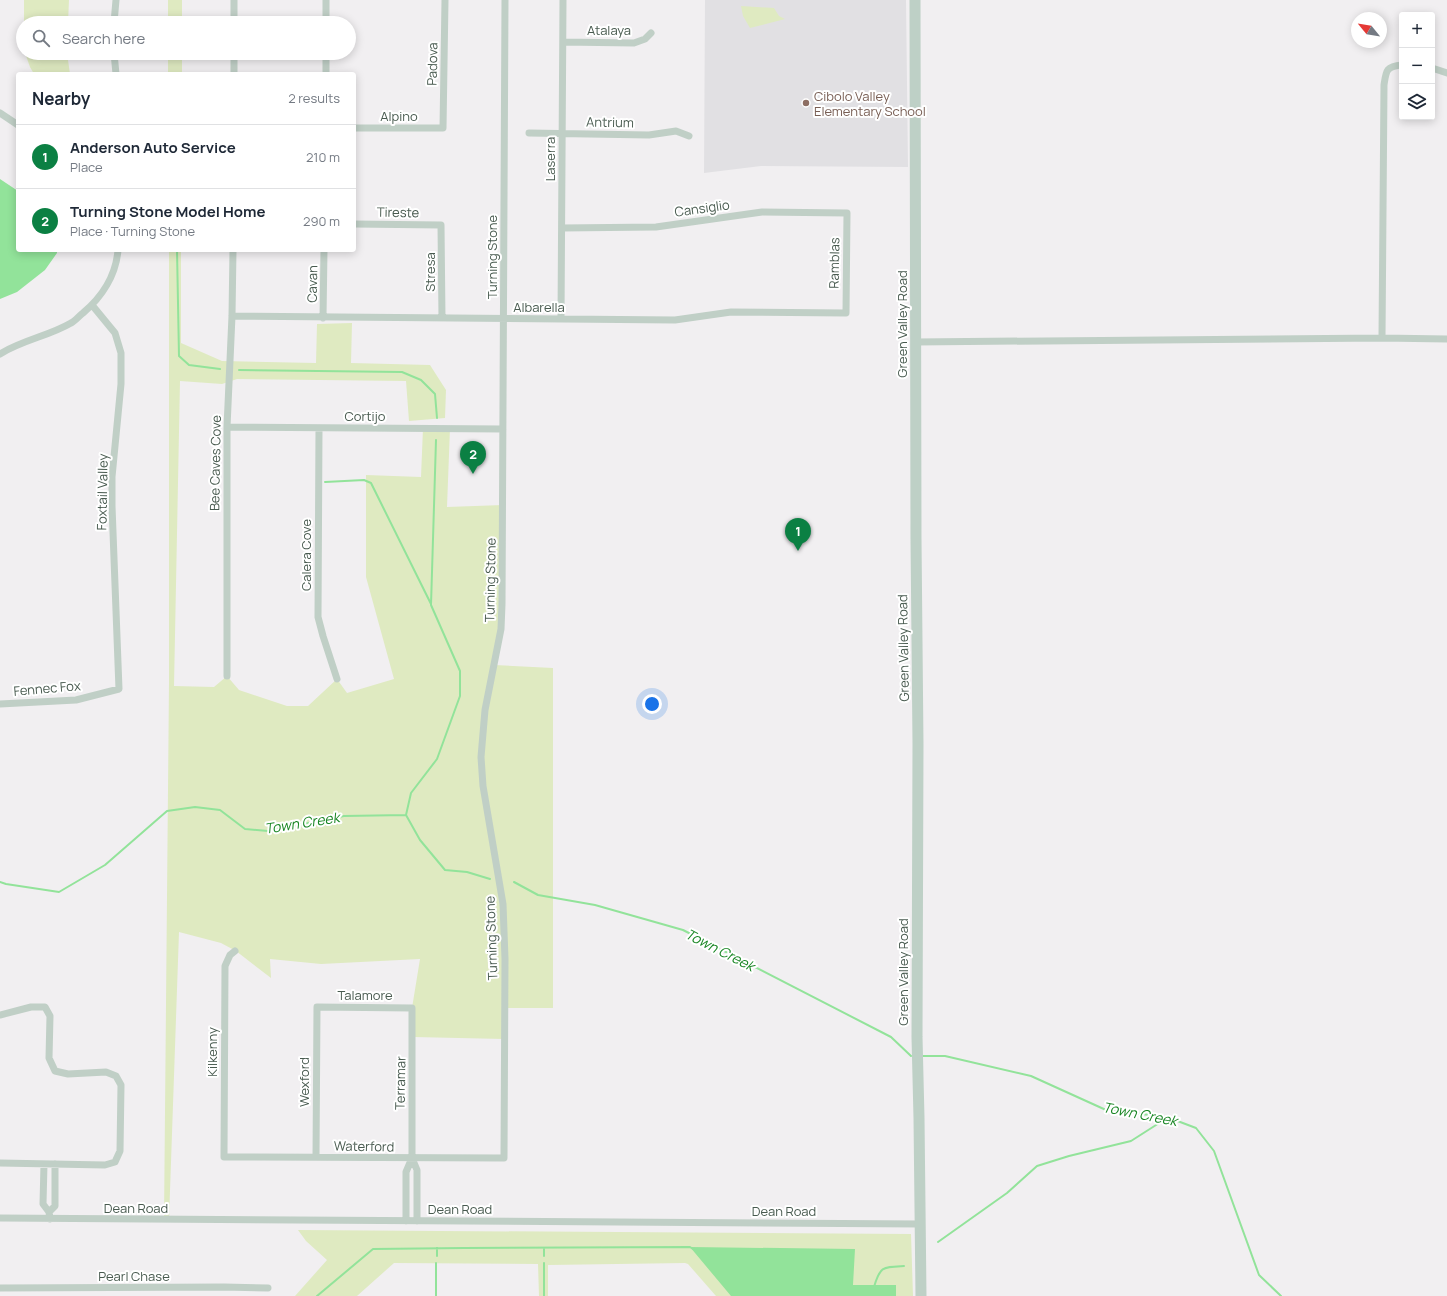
<!DOCTYPE html>
<html lang="en">
<head>
<meta charset="utf-8">
<style>
	:root { --surface:#fff; --page:#f6f6f7; --text:#1f2937; --muted:#747a83; --line:#e0e1e3; --accent:#0b8043 }
	body { margin:0; font-family:Manrope,sans-serif; background:var(--page); color:var(--text) }
	.controls { position:absolute; right:12px; top:12px; display:grid; overflow:hidden; border-radius:4px; box-shadow:0 2px 10px #0003 }
	.controls button { width:36px; height:36px; display:grid; place-items:center; padding:0; border:0; border-bottom:1px solid var(--line); background:var(--surface); color:var(--text); font:20px sans-serif }
	.compass { position:absolute; left:1351px; top:12px; width:36px; height:36px; border-radius:50%; background:var(--surface); box-shadow:0 2px 10px #0003; rotate:300deg }
	.you { position:absolute; left:652px; top:704px; width:14px; height:14px; margin:-10px; border:3px solid #fff; border-radius:50%; background:#1a73e8; box-shadow:0 0 0 6px #1a73e833 }
	.badge { display:grid; place-items:center; width:26px; height:26px; border-radius:50%; background:var(--accent); color:#fff; font-size:13px; font-weight:700 }
	.pin { position:absolute; translate:-50% -33px; filter:drop-shadow(0 1px 2px #0008) }
	.pin::after { content:''; position:absolute; top:21px; width:14px; height:12px; background:inherit; clip-path:polygon(0 0,100% 0,50% 100%) }
	.list { margin:0; padding:0; list-style:none }
	h2 { display:flex; justify-content:space-between; align-items:center; height:52px; margin:0; padding:0 16px; font-size:17px }
	h2 small { font-size:13px; font-weight:400; color:var(--muted) }
	.list li { display:grid; grid-template-columns:26px 1fr auto; gap:12px; align-items:center; box-sizing:border-box; height:64px; padding:0 16px; border-top:1px solid var(--line) }
	.list b { display:block; font-size:15px; white-space:nowrap }
	.list p { margin:0; font-size:13px; white-space:nowrap; color:var(--muted) }
	.list em { font-size:13px; font-style:normal; color:var(--muted) }
	.icon { flex:none; width:22px; height:22px; fill:none; stroke:currentColor; stroke-width:2; stroke-linecap:round; stroke-linejoin:round }
	.map { position:relative; flex:none; width:1447px; height:1296px; overflow:hidden }
	.search { position:absolute; background:var(--surface); box-shadow:0 2px 10px #0003; left:16px; top:16px; width:340px; height:44px; display:flex; align-items:center; gap:10px; box-sizing:border-box; padding:0 14px; border-radius:22px; color:var(--muted); font-size:15px }
	.panel { position:absolute; background:var(--surface); box-shadow:0 2px 10px #0003; left:16px; top:72px; width:340px; height:180px; border-radius:4px }
	.map>svg:first-child { display:block }
</style>
</head>
<body>
<div class="map">
<svg width="1447" height="1296" viewBox="0 0 1447 1296">
	<rect width="100%" height="100%" fill="#f1eff1"/>
	<!-- education -->
	<path fill="#e1e0e3" d="M705,0H906L908,167L761,166L704,173Z"/>
	<!-- green -->
	<path fill="#dfeac1" d="M24,0H69L68,23H24Z
		M168,0H182V23H168Z
		M741,6L774,8L779,16L785,19L750,28L743,16Z
		M25,53H67L70,74H34L30,67Z
		M168,53H182V74H168Z
		M169,250H181V343L222,361L316,363L317,324L352,323L351,363L430,365L446,390L445,418L409,421L406,381L237,379L222,384L180,381L174,686L214,687L227,676L239,690L287,706H308L337,679L347,693L394,679L366,577V475L421,477L423,428H450L447,507L503,505L502,604L494,665L553,668V1008H504V1039L413,1037L412,1008L420,959L321,964L270,959L271,978L236,951L221,943L179,932L169,1220H164L169,682Z
		M298,1230L911,1234L913,1296H716L688,1264L685,1263L548,1265V1296H539L538,1264L394,1263L357,1296H295L327,1260L306,1241Z"/>
	<!-- water -->
	<path fill="#92e39a" d="M0,179L18,191V250H57V253L45,270L17,292L0,299Z
		M690,1247L855,1249L853,1285H896V1296H731Z"/>
	<g fill="none" stroke-linecap="round" stroke-linejoin="round">
		<!-- stream -->
		<path stroke="#92e39a" stroke-width="2" d="M177,250L179,356L189,365L220,369
			M239,370L402,372L421,380L435,394L437,418
			M325,482L364,480L371,483L431,604
			M406,815L411,793L437,759L460,696V671L431,605L436,440
			M0,882L6,884L59,892L105,865L167,811L195,807L220,810L245,829L268,831L344,816L406,815L420,840L445,870L467,872L490,879
			M514,882L538,895L595,905L683,930L891,1037L911,1056
			M923,1056H945L1031,1076L1106,1110L1167,1117L1196,1128L1214,1151L1259,1275L1281,1296
			M938,1242L1007,1193L1037,1166L1069,1156L1131,1141L1167,1118
			M437,1256V1248
			M544,1256V1248
			M874,1287C880,1266 883,1267 904,1266
			M317,1296L373,1249L464,1248L690,1247L693,1249
			M436,1296V1263
			M544,1296V1263"/>
		<!-- street -->
		<path stroke="#c0cfc6" stroke-width="7" d="M114,23L116,0
			M234,23V0
			M326,23V0
			M563,42L634,43L645,39L651,33
			M114,53L116,74
			M1432,68L1447,73
			M234,74V53
			M326,74V53
			M0,113L18,125
			M354,128H443L445,0
			M529,133L649,135L676,131L689,136
			M354,224L441,225L442,318
			M232,316L675,320L731,312L846,313L847,213L762,212L656,227L562,228
			M323,318L324,250
			M561,319L563,0
			M1382,338L1384,85C1386,71 1386,66 1402,65
			M916,342L1382,338L1447,339
			M0,354C22,340 49,336 71,323C75,321 79,316 83,313C102,297 116,275 118,250
			M227,427L503,429
			M319,428L318,617L323,636L337,679
			M227,676V427L232,316L233,250
			M0,704L76,700L119,689L112,506V477L121,384V353L115,333L92,305
			M235,951L230,955L225,966L224,1157L504,1158L505,959L503,904L483,786L481,757L485,710L501,629L502,604L505,0
			M0,1015L31,1007H45L50,1016L49,1058L55,1071L68,1074L106,1072L116,1076L121,1085L120,1151L115,1162L105,1165L0,1163
			M316,1157L317,1007L412,1008V1158L406,1172V1221
			M412,1158L417,1170V1221
			M44,1164L43,1204L49,1212L50,1219
			M49,1212L55,1206V1164
			M0,1218L921,1224
			M0,1288L224,1287L268,1288"/>
		<!-- secondary -->
		<path stroke="#bed0c6" stroke-width="11" d="M915,0L916,539L918,744L917,1037L919,1118L921,1296"/>
	</g>
	<!-- markers -->
	<circle fill="#8d6e63" stroke="#fff" stroke-width="1.5" cx="806" cy="103" r="4"/>
	<g text-anchor="middle" stroke-width="4" stroke-linejoin="round" paint-order="stroke">
		<!-- street labels -->
		<g font-size="13" fill="#485a4f" stroke="#fff">
			<text x="609" y="35">Atalaya</text>
			<text transform="translate(432 64) rotate(-89)" y="5">Padova</text>
			<text x="399" y="121">Alpino</text>
			<text transform="translate(610 122) rotate(1)" y="5">Antrium</text>
			<text transform="translate(550 159) rotate(-90)" y="5">Laserra</text>
			<text transform="translate(702 208) rotate(-8)" y="5">Cansiglio</text>
			<text transform="translate(398 212) rotate(1)" y="5">Tireste</text>
			<text transform="translate(492 257) rotate(-90)" y="5">Turning Stone</text>
			<text transform="translate(834 263) rotate(-89)" y="5">Ramblas</text>
			<text transform="translate(430 272) rotate(-90)" y="5">Stresa</text>
			<text transform="translate(312 284) rotate(-89)" y="5">Cavan</text>
			<text x="539" y="312">Albarella</text>
			<text transform="translate(902 324) rotate(-90)" y="5">Green Valley Road</text>
			<text x="365" y="421">Cortijo</text>
			<text transform="translate(215 463) rotate(-89)" y="5">Bee Caves Cove</text>
			<text transform="translate(102 492) rotate(-89)" y="5">Foxtail Valley</text>
			<text transform="translate(306 555) rotate(-90)" y="5">Calera Cove</text>
			<text transform="translate(490 580) rotate(-89)" y="5">Turning Stone</text>
			<text transform="translate(903 648) rotate(-91)" y="5">Green Valley Road</text>
			<text transform="translate(47 688) rotate(-5)" y="5">Fennec Fox</text>
			<text transform="translate(491 938) rotate(-92)" y="5">Turning Stone</text>
			<text transform="translate(903 972) rotate(-90)" y="5">Green Valley Road</text>
			<text x="365" y="1000">Talamore</text>
			<text transform="translate(212 1052) rotate(-90)" y="5">Kilkenny</text>
			<text transform="translate(304 1082) rotate(-90)" y="5">Wexford</text>
			<text transform="translate(400 1083) rotate(-89)" y="5">Terramar</text>
			<text transform="translate(364 1146) rotate(1)" y="5">Waterford</text>
			<text x="136" y="1213">Dean Road</text>
			<text x="460" y="1214">Dean Road</text>
			<text x="784" y="1216">Dean Road</text>
			<text x="134" y="1281">Pearl Chase</text>
		</g>
		<!-- education labels -->
		<g font-size="13" fill="#785e54" stroke="#fff" text-anchor="start">
			<text x="814" y="101">Cibolo Valley<tspan x="814" dy="15">Elementary School</tspan></text>
		</g>
		<!-- water labels -->
		<g font-size="14" font-style="italic" fill="#198624" stroke="#fff">
			<text transform="translate(302 823) rotate(-9)" y="5">Town Creek</text>
			<text transform="translate(720 950) rotate(27)" y="5">Town Creek</text>
			<text transform="translate(1140 1114) rotate(11)" y="5">Town Creek</text>
		</g>
	</g>
</svg>
<div class="controls">
<button>+</button>
<button>−</button>
<button><svg class="icon" aria-label="layers" viewBox="0 0 24 24"><path d="M12 4l9 5-9 5-9-5zM3 14l9 5 9-5"/></svg></button>
</div>
<svg class="compass" viewBox="-18 -18 36 36"><path d="M0-13l5 13h-10z" fill="#e53935"/><path d="M0 13l5-13h-10z" fill="#747a83"/></svg>
<div class="you"></div>
<div class="pin badge" style="left:798px;top:551px">1</div>
<div class="pin badge" style="left:473px;top:474px">2</div>
<div class="search"><svg class="icon" aria-label="search" viewBox="0 0 24 24"><circle cx="10" cy="10" r="6"/><path d="M15 15l6 6"/></svg>Search here</div>
<section class="panel">
<h2>Nearby<small>2 results</small></h2>
<ul class="list">
<li><span class="badge">1</span><div><b>Anderson Auto Service</b><p>Place</p></div><em>210 m</em></li>
<li><span class="badge">2</span><div><b>Turning Stone Model Home</b><p>Place · Turning Stone</p></div><em>290 m</em></li>
</ul>
</section>
</div>
</body>
</html>
